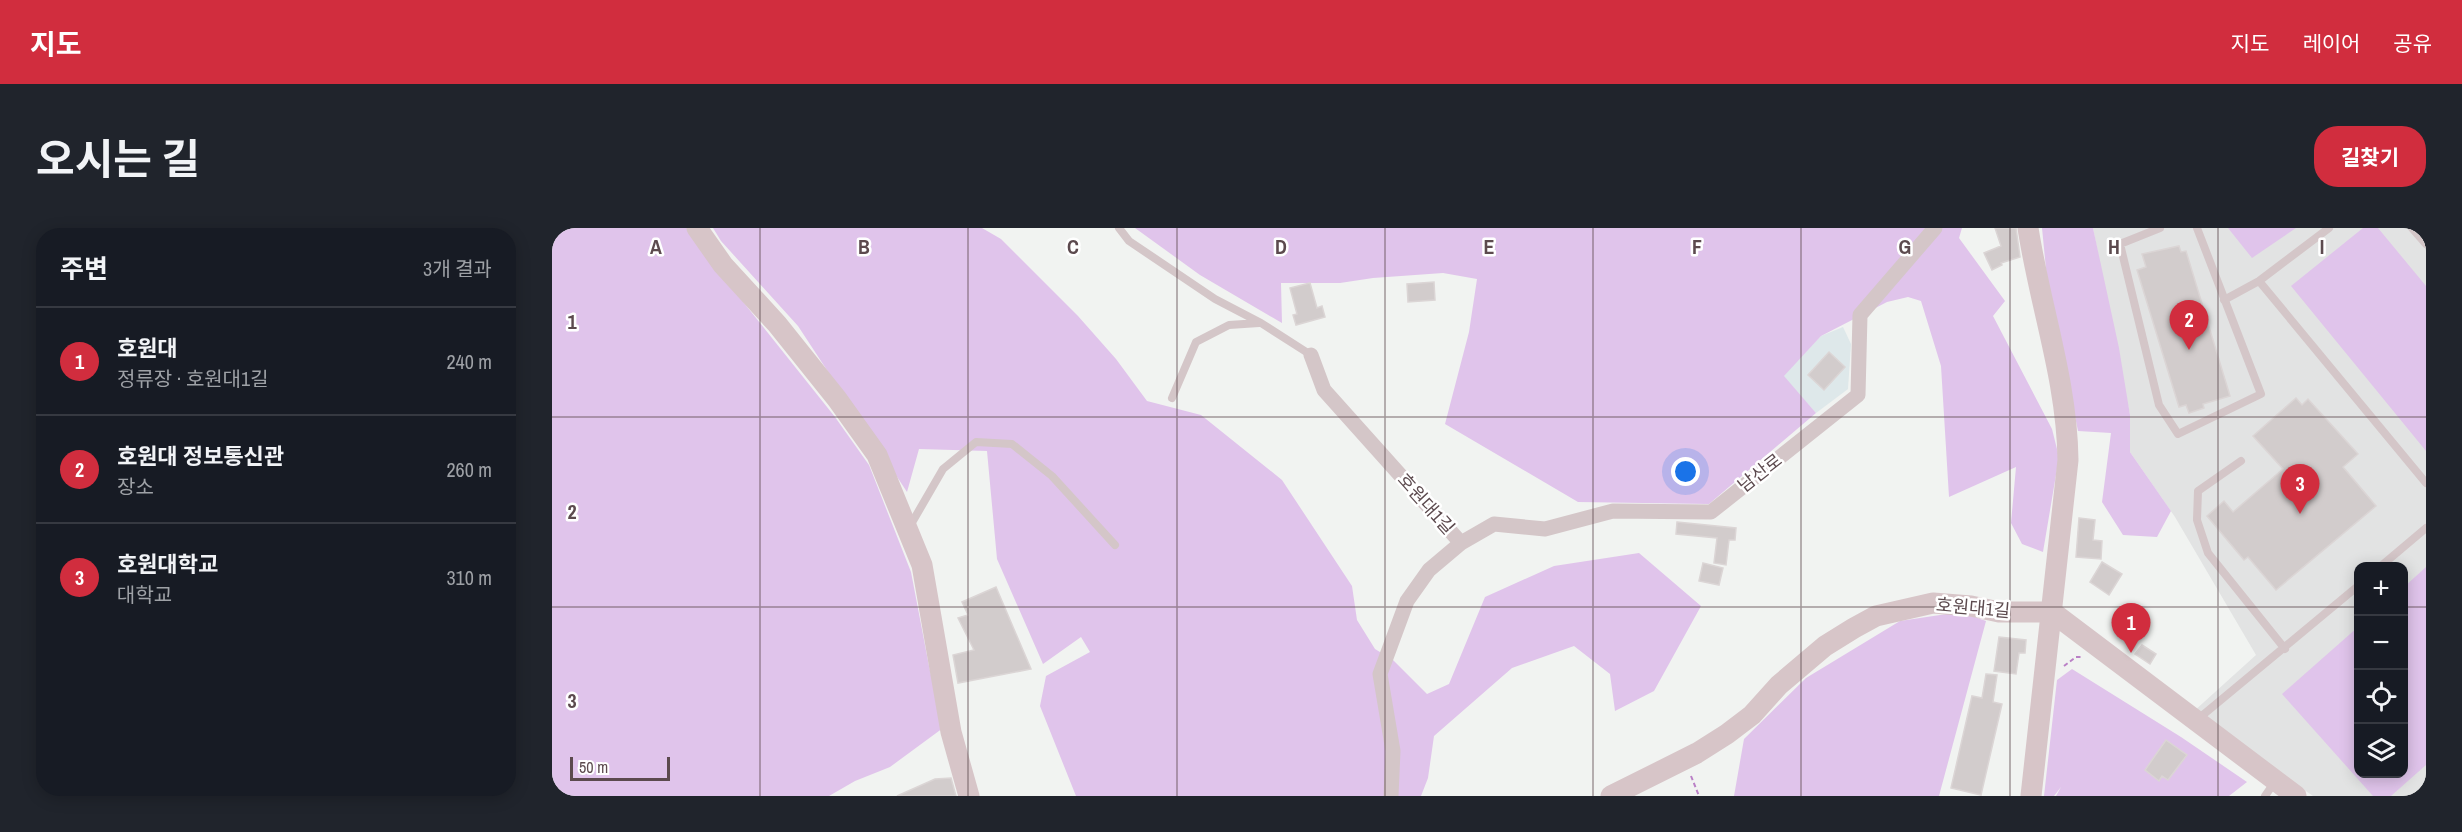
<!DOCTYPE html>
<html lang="ko">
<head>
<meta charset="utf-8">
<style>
	:root { --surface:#171b24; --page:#20242c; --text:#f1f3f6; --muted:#9ea1a6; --line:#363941; --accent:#d12d3e }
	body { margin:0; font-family:"Archivo Narrow","Noto Sans KR",sans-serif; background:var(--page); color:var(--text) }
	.controls { position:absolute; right:18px; bottom:18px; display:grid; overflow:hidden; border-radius:12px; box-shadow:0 3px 15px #0003 }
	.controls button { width:54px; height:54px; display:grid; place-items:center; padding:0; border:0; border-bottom:2px solid var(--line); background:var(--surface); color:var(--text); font:30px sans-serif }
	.scale { position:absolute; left:18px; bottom:15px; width:100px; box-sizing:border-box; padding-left:6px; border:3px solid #5c4a4e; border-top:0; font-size:16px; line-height:21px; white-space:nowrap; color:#5c4a4e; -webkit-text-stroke:4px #fff; paint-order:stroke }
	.you { position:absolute; left:1134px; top:244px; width:21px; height:21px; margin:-15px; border:4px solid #fff; border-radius:50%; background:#1a73e8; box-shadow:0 0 0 9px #1a73e833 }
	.badge { display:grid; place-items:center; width:39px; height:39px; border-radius:50%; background:var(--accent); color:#fff; font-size:20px; font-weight:700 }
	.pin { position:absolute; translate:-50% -50px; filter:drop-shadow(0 2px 3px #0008) }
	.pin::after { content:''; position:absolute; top:32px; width:21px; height:18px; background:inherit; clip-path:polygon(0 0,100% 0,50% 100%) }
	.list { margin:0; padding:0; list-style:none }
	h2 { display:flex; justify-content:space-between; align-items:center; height:78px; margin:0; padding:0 24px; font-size:26px }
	h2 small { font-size:20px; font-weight:400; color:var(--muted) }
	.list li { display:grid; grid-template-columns:39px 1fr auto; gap:18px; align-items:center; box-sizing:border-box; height:108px; padding:0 24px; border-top:2px solid var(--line) }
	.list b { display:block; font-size:22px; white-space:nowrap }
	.list p { margin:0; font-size:20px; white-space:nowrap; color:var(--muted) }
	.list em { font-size:20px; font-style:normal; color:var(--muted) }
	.icon { flex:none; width:33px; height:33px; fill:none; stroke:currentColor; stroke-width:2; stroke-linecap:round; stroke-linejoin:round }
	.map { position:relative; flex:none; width:1874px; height:568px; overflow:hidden; border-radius:24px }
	header { display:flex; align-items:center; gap:36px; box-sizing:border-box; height:84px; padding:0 30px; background:var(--accent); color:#fff }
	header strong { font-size:28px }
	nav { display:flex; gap:33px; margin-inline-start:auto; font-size:21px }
	.intro { display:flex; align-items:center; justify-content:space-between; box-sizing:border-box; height:144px; padding:0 36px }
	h1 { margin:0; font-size:42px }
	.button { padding:15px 27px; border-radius:24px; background:var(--accent); color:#fff; font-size:21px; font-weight:700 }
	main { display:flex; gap:36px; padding:0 36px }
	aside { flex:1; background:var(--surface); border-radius:24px; box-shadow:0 3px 15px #0003 }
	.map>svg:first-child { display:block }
</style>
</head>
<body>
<header>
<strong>지도</strong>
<nav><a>지도</a><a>레이어</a><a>공유</a></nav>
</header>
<div class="intro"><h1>오시는 길</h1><a class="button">길찾기</a></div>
<main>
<aside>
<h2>주변<small>3개 결과</small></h2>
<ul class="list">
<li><span class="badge">1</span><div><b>호원대</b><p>정류장 · 호원대1길</p></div><em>240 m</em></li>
<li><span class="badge">2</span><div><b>호원대 정보통신관</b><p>장소</p></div><em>260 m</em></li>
<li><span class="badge">3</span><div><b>호원대학교</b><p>대학교</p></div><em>310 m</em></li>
</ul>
</aside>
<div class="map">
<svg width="1874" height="568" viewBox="0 0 1874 568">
	<rect width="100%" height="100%" fill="#f1f3f1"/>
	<!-- commercial -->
	<path fill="#dee8ea" d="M1291,99L1299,116L1296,161L1264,185L1231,148L1269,108Z"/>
	<!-- education -->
	<path fill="#e2e3e3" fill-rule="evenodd" d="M1541,0H1874V568H1761L1641,484L1704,427L1623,289L1578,224V187ZM1806,338H1852V546H1806Z"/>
	<!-- green -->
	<path fill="#e0c4eb" d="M0,0H150L192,75L283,189L317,237L359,344L377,438L391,500L338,539L303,553L277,568H0Z
		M161,0H430L449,11L526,88L564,131L595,173L649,187L730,252L800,358L805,392L823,421L841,432L875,466L897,456L933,369L1002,338L1087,325L1149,378L1102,463L1063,483L1058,446L1022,418L960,440L882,508L876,550L869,568H524L488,478L494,448L538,424L529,409L491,436L445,331L435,223L367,221L355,264L246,98L169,13Z
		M583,0H1410L1407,10L1453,73L1441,88L1500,201L1507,229L1491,324L1470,316L1459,295L1464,239L1397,269L1389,138L1369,73L1356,69L1335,74L1269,108L1232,148L1264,185L1157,276L1026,274L893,196L917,104L925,51L891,45L821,50L788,55H729L730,95L648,47Z
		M1490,0H1541L1567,120L1578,187V224L1619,283L1605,309L1571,307L1550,274L1559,205L1526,203L1495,51Z
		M1676,0H1744L1700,30Z
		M1811,0H1826L1874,58V223L1739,58Z
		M1874,339V537L1839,568H1821L1730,466L1806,399V546H1852V359Z
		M1408,384L1434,393L1387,568H1182L1192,511L1254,450L1348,393Z
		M1520,441L1629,509L1695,554L1677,568H1504L1509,559L1502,568H1492L1505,452Z"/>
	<!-- building -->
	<path fill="#d2cccc" stroke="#dbd5d5" stroke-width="1.5" d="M1443,0H1464L1468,29L1449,35L1450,37L1440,42L1432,25L1449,18Z
		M1627,18L1629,24L1634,23L1678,168L1651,176L1652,180L1637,185L1634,177L1627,179L1585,42L1594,39L1590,26Z
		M882,54L883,72L856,74L855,56Z
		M758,55L765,80L770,78L773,89L744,97L741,87L745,86L738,60Z
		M1277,124L1293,139L1272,162L1256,147Z
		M1744,170L1750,177L1756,171L1806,226L1791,239L1824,278L1724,362L1696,329L1692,332L1655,288L1672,273L1681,284L1731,241L1701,208Z
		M1527,290L1543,292L1541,312L1550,313L1549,331L1524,329Z
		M1125,294L1184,300L1183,312H1177L1174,337L1162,335L1165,310L1124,306Z
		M1550,334L1570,346L1557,367L1538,354Z
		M1151,335L1171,340L1167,357L1147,353Z
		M444,359L479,441L406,455L401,427L422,422L406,390L416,387L410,374Z
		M1447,409L1474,412L1473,425H1467L1464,446L1442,443Z
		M1590,417L1604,426L1598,436L1583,426Z
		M1434,446L1445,447L1441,474L1450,476L1429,567L1399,560L1420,468L1430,470Z
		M1614,512L1635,527L1616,552L1610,548L1607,553L1593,542Z
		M399,550L404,568H345L383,551Z"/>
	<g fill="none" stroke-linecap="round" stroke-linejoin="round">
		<!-- path -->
		<path stroke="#ba80c6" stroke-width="2" stroke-dasharray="4.5 3" stroke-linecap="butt" d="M1512,438L1524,429H1530
			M1139,548L1147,568"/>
		<!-- lane -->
		<path stroke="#d4c6c8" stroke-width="8" d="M567,0L577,13L663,71L709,95L759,127
			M1608,0L1568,16L1607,177L1626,206L1709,166L1645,0
			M1860,0L1874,16
			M1707,53L1874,255
			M1672,72L1707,53L1777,0
			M620,170L644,114L677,97L707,95
			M1689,233L1646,263L1645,292L1656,325L1733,421
			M358,298L391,241L424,214L460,216L500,248L563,317
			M1829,338L1874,300
			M1646,491L1806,358
			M1713,568L1722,555"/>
		<!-- street -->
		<path stroke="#d4c6c8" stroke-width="15" d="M759,127L772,162L909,315
			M839,568L841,523L828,446L855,373L877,342L909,315L942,296L993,301L1061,283L1159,284L1306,167L1308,87L1383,0"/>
		<!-- secondary -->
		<path stroke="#d7c5c8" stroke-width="21" d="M145,0L171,37L225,96L285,171L325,227L370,337L399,504L417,568
			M1476,0C1488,78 1515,152 1516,232L1479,568
			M1059,568L1145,525L1175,506L1200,487L1227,457L1273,418L1302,400L1324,388L1381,375L1419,378L1447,384H1500L1744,568"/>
	</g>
	<!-- grid -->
	<path fill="none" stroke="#5c4a4e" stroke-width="1.5" stroke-opacity="0.55" d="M208,0V568M416,0V568M625,0V568M833,0V568M1041,0V568M1249,0V568M1458,0V568M1666,0V568M0,189H1874M0,379H1806M1852,379H1874"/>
	<g text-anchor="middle" stroke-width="5" stroke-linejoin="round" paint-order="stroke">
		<!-- street labels -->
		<g font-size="18" fill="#5c4a4e" stroke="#fff">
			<text transform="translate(1208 245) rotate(-38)" y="6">남산로</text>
			<text transform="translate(874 276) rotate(48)" y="6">호원대1길</text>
			<text transform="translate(1421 380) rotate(5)" y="6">호원대1길</text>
		</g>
	</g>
	<g font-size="20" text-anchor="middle" font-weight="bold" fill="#5c4a4e" stroke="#fff" stroke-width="5" stroke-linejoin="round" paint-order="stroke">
		<text x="104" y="26">A</text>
		<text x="312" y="26">B</text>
		<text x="521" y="26">C</text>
		<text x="729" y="26">D</text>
		<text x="937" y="26">E</text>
		<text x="1145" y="26">F</text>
		<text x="1353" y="26">G</text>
		<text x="1562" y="26">H</text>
		<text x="1770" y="26">I</text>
		<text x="20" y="101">1</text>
		<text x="20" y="291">2</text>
		<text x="20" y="480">3</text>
	</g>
</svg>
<div class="controls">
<button>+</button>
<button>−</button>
<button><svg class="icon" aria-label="locate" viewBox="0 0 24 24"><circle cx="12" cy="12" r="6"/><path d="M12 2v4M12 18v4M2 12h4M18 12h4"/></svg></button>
<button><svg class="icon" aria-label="layers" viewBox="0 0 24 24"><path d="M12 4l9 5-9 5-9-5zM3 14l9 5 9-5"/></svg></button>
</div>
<div class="scale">50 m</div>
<div class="you"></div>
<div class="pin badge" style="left:1579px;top:425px">1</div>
<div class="pin badge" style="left:1637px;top:122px">2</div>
<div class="pin badge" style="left:1748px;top:286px">3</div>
</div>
</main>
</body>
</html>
